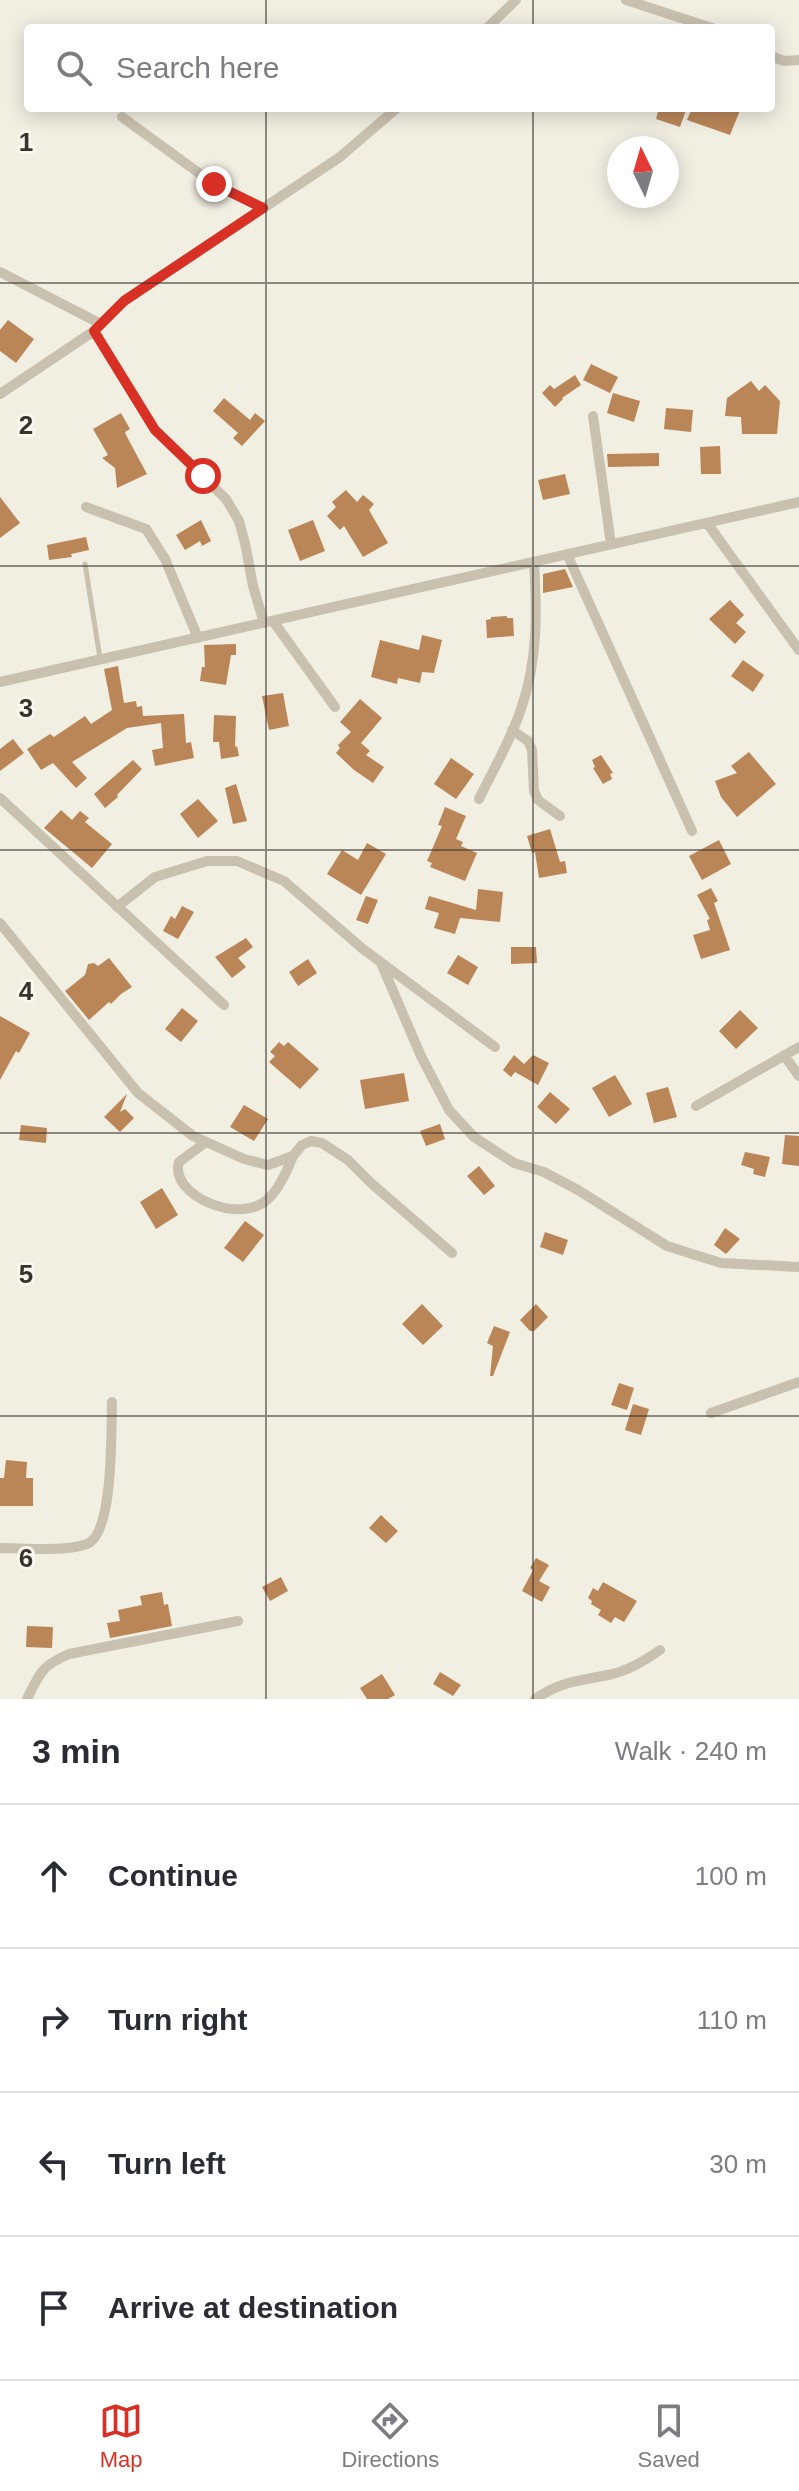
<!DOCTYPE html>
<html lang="en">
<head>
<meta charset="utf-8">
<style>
	:root { --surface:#fff; --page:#f7f7f7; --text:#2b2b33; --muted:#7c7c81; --line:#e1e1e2; --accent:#d93025 }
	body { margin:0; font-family:Helvetica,sans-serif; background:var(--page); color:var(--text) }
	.compass { position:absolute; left:607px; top:136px; width:72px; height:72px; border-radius:50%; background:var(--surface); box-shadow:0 4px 20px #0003; rotate:355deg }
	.stop { position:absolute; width:24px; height:24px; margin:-18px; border:6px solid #d93025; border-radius:50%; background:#fff }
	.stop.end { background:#d93025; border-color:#fff; box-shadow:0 2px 8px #0008 }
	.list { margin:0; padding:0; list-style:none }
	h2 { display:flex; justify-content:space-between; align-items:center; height:104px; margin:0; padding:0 32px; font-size:34px }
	h2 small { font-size:26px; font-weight:400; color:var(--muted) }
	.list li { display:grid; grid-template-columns:52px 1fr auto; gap:24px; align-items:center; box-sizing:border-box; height:144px; padding:0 32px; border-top:2px solid var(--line) }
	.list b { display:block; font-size:30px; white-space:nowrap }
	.list em { font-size:26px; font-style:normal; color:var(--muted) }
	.icon { flex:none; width:44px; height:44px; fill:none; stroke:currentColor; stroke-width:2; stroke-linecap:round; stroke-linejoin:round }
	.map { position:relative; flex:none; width:799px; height:1699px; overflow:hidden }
	.search { position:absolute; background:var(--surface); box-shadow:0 4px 20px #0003; left:24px; right:24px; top:24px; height:88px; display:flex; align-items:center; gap:20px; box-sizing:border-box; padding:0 28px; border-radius:8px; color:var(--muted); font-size:30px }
	.sheet { height:680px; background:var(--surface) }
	nav { display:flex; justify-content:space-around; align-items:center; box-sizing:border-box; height:112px; border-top:2px solid var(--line); background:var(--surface); font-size:22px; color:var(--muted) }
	nav a { display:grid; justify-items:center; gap:4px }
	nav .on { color:var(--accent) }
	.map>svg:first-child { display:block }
</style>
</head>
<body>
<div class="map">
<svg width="799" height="1699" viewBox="0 0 799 1699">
	<rect width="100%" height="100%" fill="#f1eee2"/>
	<!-- building -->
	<path fill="#ba8658" d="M659,108L686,110L680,127L656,119Z
		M692,108H741L730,135L687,120Z
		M8,320L34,339L16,363L0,351V330Z
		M591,364L618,377L610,393L583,380Z
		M575,375L581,385L562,398L563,399L555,407L542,393L550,385L554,389Z
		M751,381L759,391L765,385L780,401L777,434H742L741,417L725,416L727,398Z
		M613,393L640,401L634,422L607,413Z
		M224,398L250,420L255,413L265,421L242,446L233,438L238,433L213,411Z
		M666,408L693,410L691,432L664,429Z
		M121,413L130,429L125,432L126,435L147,474L117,488L115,468L102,458L108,455L93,429Z
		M720,446L721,474H701L700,447Z
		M659,453V466L608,467L607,454Z
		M565,474L570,494L543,500L538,480Z
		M346,490L357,502L363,495L374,504L369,510L388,543L363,557L344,526L340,530L327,516L336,507L332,502Z
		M0,497L20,523L0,538Z
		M201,520L211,541L202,546L200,541L185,550L176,535Z
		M313,520L325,551L300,561L288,530Z
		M86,537L89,550L71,554L72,557L49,560L47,545Z
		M565,569L573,587L543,593V574Z
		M730,600L744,615L736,623L746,632L735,644L709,619Z
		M507,616V618H513L514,636L487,638L486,620L491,619V617Z
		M422,635L442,640L434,673L422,672L420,683L398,678L397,684L371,677L380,640L419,650Z
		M236,644V655H231L226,685L200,681L202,667H205L204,645Z
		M743,660L764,675L753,692L731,676Z
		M118,666L124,703L136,701L137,707L142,706L143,716L184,714L186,743L191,742L194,758L155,766L152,750L163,748L161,723L127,728L72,762L87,778L76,788L53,763L41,770L27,749L50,734L54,737L85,716L91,724L112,710L104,669Z
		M283,693L289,726L269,730L262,696Z
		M360,699L382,718L361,743L370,751L366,755L384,767L373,783L354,770L336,753L340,748L338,745L351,732L340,722Z
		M214,715L236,716L235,747L237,746L239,756L221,759L219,742H213Z
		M13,739L24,753L0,771V749Z
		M749,752L776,784L737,817L721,797L715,781L737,773L731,766Z
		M601,755L613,773L610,774L612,779L603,784L593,768L595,767L592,760Z
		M451,758L474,774L456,799L434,784Z
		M133,760L142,769L117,795L118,797L105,808L94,794Z
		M236,784L247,821L233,824L225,788Z
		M198,799L218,821L198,838L180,814Z
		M445,807L466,816L456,839L463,842L461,846L477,853L465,881L430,867L432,863L427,861L442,826L438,825Z
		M61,810L72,820L80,811L89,818L85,822L112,844L92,868L44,828Z
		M550,829L560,862L565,861L567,873L539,878L535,852L532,853L527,836Z
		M719,840L731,864L702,880L689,856Z
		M367,843L386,854L361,895L327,874L342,850L358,860Z
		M711,888L718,901L714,903L730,950L701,959L693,935L710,930L707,920L710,919L697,895Z
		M478,889L503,892L500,922L460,918L455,934L434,928L439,913L425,909L429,896L476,910Z
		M366,896L378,900L368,924L356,920Z
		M182,906L194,912L178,939L163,931L171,916L175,919Z
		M246,938L253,947L238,958L246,967L232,978L215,957Z
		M511,947H536L537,963L511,964Z
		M458,955L478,967L468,985L447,973Z
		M109,958L132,987L121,994L111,1004L109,1002L89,1020L65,991L85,975L88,964L94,963L98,966Z
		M308,959L317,973L298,986L289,972Z
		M182,1008L198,1021L181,1042L165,1029Z
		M740,1010L758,1028L736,1049L719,1031Z
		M0,1016L30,1033L19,1053L16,1051L0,1080Z
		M279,1042L284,1046L288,1042L319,1069L300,1089L269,1062L275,1056L270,1052Z
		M514,1055L524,1064L533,1055L549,1063L538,1085L515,1072L511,1077L503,1070Z
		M404,1073L409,1101L365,1109L360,1080Z
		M615,1075L632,1104L609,1117L592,1088Z
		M668,1087L677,1117L654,1123L646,1093Z
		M550,1092L570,1109L556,1124L537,1107Z
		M127,1094L120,1112L125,1109L134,1118L120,1132L104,1117Z
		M244,1105L268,1119L254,1141L230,1127Z
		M440,1124L445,1139L426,1146L420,1131Z
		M21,1125L47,1128L46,1143L19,1140Z
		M785,1135L799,1136V1166L782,1164Z
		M745,1152L770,1157L765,1177L753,1174L754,1169L741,1165Z
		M479,1166L495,1186L484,1195L467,1176Z
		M162,1188L178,1215L156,1229L140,1202Z
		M245,1221L264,1235L243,1262L224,1248Z
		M725,1228L740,1239L726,1254L714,1245Z
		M545,1232L568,1240L563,1255L540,1247Z
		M422,1304L443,1326L423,1345L402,1324Z
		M536,1304L548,1317L534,1331H530L520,1320Z
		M494,1326L510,1332L493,1376H490L493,1346L487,1343Z
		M619,1383L634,1388L627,1410L611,1405Z
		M633,1404L649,1409L641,1435L625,1430Z
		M6,1460L27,1462L26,1478H33V1506H0V1478H4Z
		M381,1515L398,1531L386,1543L369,1528Z
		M536,1558L549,1565L539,1581L550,1587L542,1602L522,1591L533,1570L530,1568Z
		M281,1577L288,1591L270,1601L262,1587Z
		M603,1582L637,1601L624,1622L615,1617L611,1623L598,1615L601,1610L591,1604L592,1601L588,1598L593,1588L598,1591Z
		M162,1592L164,1605L168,1604L172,1626L110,1638L107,1623L120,1621L118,1610L142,1605L140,1596Z
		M27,1626L53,1627L52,1648L26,1647Z
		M440,1672L461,1685L453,1696L433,1684Z
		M382,1674L395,1695L388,1699H367L360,1688Z"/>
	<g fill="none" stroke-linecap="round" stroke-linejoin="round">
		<!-- service -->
		<path stroke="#c9c1af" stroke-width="5" d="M85,564L100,658"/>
		<!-- minor -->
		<path stroke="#c9c1af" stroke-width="10" d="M626,0L712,28
			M487,28L516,0
			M771,56L784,61L799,60
			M122,117L214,184L263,208
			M0,272L101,324
			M0,394L94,331
			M593,416L611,544
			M86,507L146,529L165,559L198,638
			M707,523L799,650
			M567,554L692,831
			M273,621L335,707
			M264,623L253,586L245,543L239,521L226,499L155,430L94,331L124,301L340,157L397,108
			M0,682L799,502
			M512,730L528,741L532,750L534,791L538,800L560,816
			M0,798L224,1005
			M479,799C493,770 511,740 521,709C538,661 537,612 534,562
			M117,907L155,877L207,861H237L284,881L363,949L495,1047
			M0,923L138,1093L193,1136L244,1159L268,1165L293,1156L302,1145L311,1141L322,1143L348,1160L371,1183L452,1253
			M381,963L421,1056L449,1110L474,1137L514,1163L544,1172L578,1190L667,1246L721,1263L799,1267
			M784,1055L799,1076
			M696,1106L799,1047
			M206,1142L179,1162C169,1195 240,1226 268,1199C280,1188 287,1170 293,1156
			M711,1413L799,1382
			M0,1548C25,1548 64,1552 87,1544C114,1534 111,1429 112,1402
			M27,1699C40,1673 41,1666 69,1654L238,1621
			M535,1699C561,1681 579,1681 608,1675C628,1671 644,1661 660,1650"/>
	</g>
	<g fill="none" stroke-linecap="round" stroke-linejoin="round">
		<!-- route -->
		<path stroke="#d93025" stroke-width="10" d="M203,476L155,430L94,331L124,301L263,208L214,184"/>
	</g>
	<!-- grid -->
	<path fill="none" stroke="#38332c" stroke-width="2" stroke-opacity="0.55" d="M266,0V28M533,0V28M266,108V1699M533,108V1699M0,283H799M0,566H799M0,850H799M0,1133H799M0,1416H799"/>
	<g font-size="26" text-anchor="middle" font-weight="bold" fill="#38332c" stroke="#f9f7ee" stroke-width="6" stroke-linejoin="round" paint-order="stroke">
		<text x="26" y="151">1</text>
		<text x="26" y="434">2</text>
		<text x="26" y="717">3</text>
		<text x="26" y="1000">4</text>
		<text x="26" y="1283">5</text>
		<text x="26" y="1567">6</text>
	</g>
</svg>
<svg class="compass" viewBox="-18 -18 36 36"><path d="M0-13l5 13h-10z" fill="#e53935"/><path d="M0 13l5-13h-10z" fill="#7c7c81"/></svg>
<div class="stop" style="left:203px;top:476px"></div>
<div class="stop end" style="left:214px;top:184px"></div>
<div class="search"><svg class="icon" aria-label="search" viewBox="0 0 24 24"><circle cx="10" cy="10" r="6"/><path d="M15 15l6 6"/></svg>Search here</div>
</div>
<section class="sheet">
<h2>3 min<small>Walk · 240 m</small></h2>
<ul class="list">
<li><svg class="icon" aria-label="ahead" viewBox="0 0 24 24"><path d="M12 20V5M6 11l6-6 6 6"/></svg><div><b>Continue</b></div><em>100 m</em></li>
<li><svg class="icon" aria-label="right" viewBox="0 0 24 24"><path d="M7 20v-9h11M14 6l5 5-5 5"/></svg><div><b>Turn right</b></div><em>110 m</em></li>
<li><svg class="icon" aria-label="left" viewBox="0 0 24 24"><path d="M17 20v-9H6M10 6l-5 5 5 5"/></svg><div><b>Turn left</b></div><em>30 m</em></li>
<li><svg class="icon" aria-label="arrive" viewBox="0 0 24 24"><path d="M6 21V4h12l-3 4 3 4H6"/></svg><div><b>Arrive at destination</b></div></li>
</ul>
</section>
<nav>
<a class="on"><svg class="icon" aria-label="map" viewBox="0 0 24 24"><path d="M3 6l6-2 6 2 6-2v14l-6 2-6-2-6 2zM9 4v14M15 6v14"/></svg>Map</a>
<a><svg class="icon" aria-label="directions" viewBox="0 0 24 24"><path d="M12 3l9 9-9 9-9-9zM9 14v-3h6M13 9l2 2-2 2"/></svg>Directions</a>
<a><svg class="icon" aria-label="saved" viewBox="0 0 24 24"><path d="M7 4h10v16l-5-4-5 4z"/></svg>Saved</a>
</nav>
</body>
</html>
